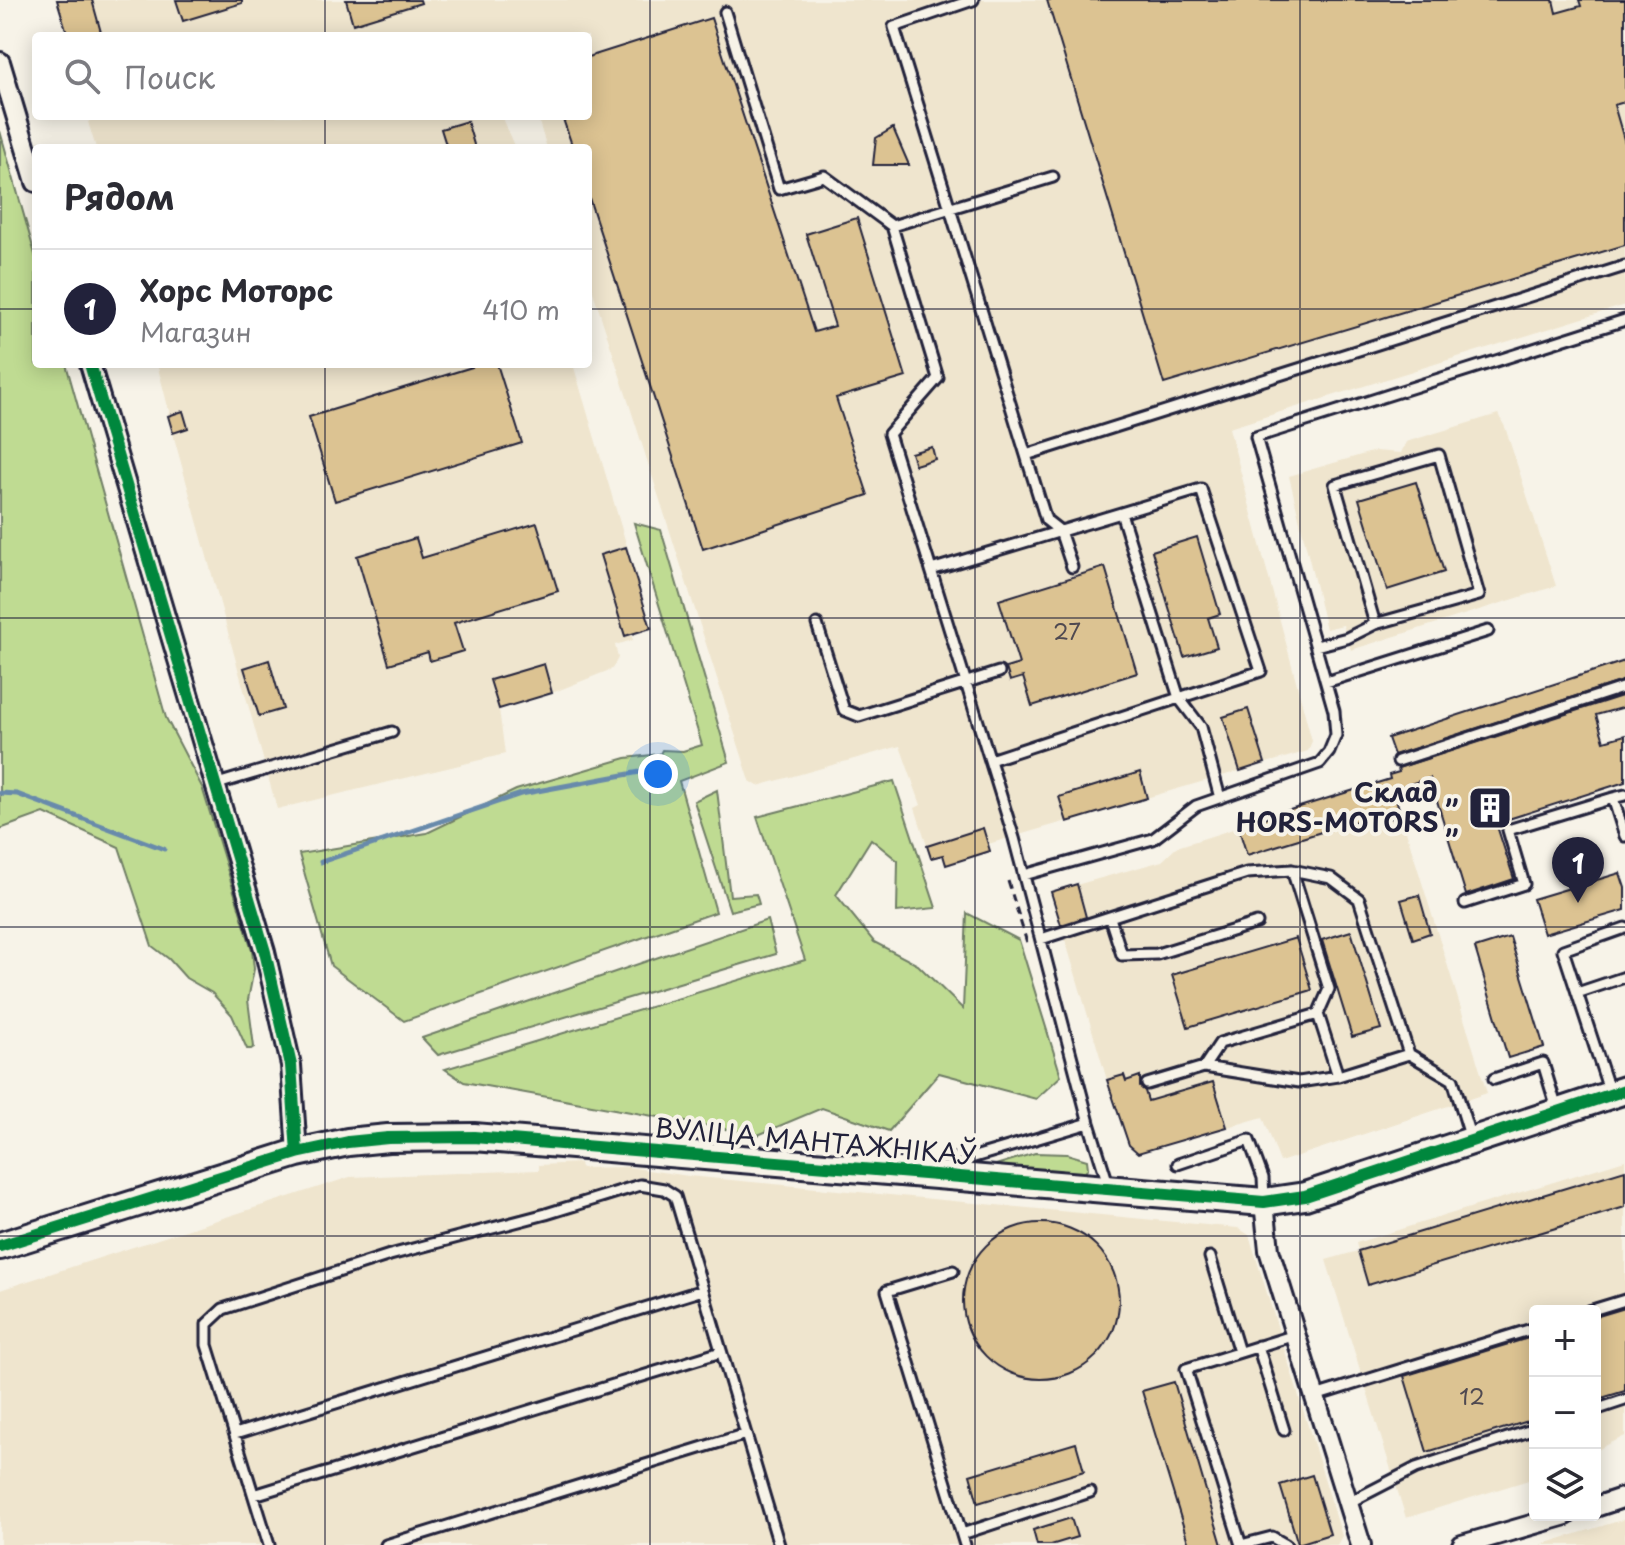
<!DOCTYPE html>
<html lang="ru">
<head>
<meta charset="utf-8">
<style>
	:root { --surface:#fff; --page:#f7f7f7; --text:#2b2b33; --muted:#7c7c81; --line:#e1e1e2; --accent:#22223b }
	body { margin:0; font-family:"Playpen Sans",sans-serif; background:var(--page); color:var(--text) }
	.controls { position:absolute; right:24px; bottom:24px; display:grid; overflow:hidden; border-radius:8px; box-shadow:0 4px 20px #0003 }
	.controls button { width:72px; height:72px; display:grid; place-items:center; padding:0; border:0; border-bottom:2px solid var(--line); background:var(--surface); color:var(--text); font:40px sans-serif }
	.you { position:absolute; left:658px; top:774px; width:28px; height:28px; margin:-20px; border:6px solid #fff; border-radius:50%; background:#1a73e8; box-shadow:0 0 0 12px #1a73e833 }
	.badge { display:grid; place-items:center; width:52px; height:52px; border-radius:50%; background:var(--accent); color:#fff; font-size:26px; font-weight:700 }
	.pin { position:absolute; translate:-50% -66px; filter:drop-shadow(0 2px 4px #0008) }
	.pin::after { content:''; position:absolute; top:42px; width:28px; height:24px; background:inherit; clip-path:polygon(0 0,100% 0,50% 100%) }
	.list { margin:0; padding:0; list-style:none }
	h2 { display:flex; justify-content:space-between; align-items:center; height:104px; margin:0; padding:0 32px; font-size:34px }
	h2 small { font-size:26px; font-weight:400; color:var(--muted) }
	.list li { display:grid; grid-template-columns:52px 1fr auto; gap:24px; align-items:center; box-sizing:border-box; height:120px; padding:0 32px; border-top:2px solid var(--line) }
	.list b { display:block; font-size:30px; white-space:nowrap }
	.list p { margin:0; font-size:26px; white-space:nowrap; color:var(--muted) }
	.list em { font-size:26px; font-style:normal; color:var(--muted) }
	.icon { flex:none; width:44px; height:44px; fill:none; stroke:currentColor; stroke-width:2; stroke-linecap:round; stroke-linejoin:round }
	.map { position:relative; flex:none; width:1625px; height:1545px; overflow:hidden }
	.search { position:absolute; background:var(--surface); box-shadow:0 4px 20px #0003; left:32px; top:32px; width:560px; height:88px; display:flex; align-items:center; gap:20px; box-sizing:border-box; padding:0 28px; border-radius:8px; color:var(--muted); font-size:30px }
	.panel { position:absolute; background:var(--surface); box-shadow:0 4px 20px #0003; left:32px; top:144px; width:560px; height:224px; border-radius:8px }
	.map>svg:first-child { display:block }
</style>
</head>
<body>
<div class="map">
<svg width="1625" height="1545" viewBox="0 0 1625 1545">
	<rect width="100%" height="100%" fill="#f7f3e8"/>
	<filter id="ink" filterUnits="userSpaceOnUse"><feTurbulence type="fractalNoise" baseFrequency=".0125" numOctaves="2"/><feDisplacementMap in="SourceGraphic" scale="16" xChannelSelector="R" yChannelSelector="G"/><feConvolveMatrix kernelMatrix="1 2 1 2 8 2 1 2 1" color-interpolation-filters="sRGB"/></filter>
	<g filter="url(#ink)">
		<!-- built -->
		<path fill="#efe5ce" d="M57,0H1625V305L1229,428L1312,741L1308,751L988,844L990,851L946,865L942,855L931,858L915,808L921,805L900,746L758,786L750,781L588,276V148H547L537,116H588V36H68Z
			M90,116H501L515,148H96L88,122L91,120Z
			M157,364H573L651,628L631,634L633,640L615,645L618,658L612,669L552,693L499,709L505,754L277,809L168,416L169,411Z
			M1498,414L1505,427L1556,586L1351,650L1343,625L1326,629L1289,476L1375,451L1401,453L1406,442Z
			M1390,779L1487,1093L1280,1162L1263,1117L1138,1153L1129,1145L1107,1080L1051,892L1162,861L1177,847Z
			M1625,1160V1436L1595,1451V1311H1535V1478L1406,1518L1326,1260L1358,1251L1356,1243Z
			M580,1163L581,1168L627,1167L689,1176L1238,1228L1249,1235L1342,1536L1337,1545H0V1290L350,1177L539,1170V1165Z
			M1625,1519V1545H1540Z"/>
		<!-- green -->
		<path fill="#bfdb92" stroke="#707e66" stroke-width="2" d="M0,131L36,258V364H66L166,718L202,787L252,950L254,969L248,1000L254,1047L251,1049H247L232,1015L212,993L186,978L169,959L152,946L119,847L44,813L0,829Z
			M634,523L661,530L729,762L679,781L716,912L404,1021L331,966L299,854L427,833L516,790L626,758L660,754L662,750L683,751L702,745Z
			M894,781L936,908L897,912L898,861L871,839L836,895L874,942L918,965L963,1009L967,913L1019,940L1061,1076L1036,1099L939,1073L889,1131L822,1108L758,1135L464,1082L445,1069L805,960L757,817Z
			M717,790L730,896L756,894L759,904L730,911L694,801Z
			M767,920L776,954L438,1055L422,1038Z
			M1035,1153L1067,1154L1087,1160L1088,1168L1083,1176L989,1167Z"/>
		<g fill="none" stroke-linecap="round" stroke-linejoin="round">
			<!-- stream -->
			<path stroke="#688aab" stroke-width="5" d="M0,793L17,794L164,849
				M321,862L521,794L667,767"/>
		</g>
		<!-- building -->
		<path fill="#dcc392" stroke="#22223b" stroke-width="2" d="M57,0H92L102,36H68Z
			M176,0H242V3L183,21Z
			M346,0H420L421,3L353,24Z
			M1047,0H1553L1556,13L1581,6L1579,0H1625V102L1614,105L1625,143V245L1164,384Z
			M711,18L814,332L835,326L806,234L857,218L906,377L836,398L868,495L703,549L588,195V148H573L562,116H588V57Z
			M467,121L475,148H447L441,129Z
			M893,128L909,165H873L876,138Z
			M471,364H497L522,443L335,501L309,417L472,367Z
			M183,411L188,428L173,433L168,416Z
			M932,447L935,459L915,465L911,453Z
			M1416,482L1444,572L1387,590L1359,499Z
			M537,523L558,591L454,623L463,651L430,661L428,652L389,664L357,556L416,538L422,558Z
			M1197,537L1220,614L1208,618L1217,647L1184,657L1152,551Z
			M626,547L651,628L625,636L600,555Z
			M1105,567L1137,673L1032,706L1023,677L1010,681L1006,668L1019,664L999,600Z
			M269,660L283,709L259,716L244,668Z
			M1625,661V680L1394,755L1388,738Z
			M544,664L552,693L499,709L490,680Z
			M1625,695V707L1596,715L1604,741L1625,735V782L1496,823L1514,879L1466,895L1430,778L1393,789L1401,815L1362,827L1360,820L1247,855L1238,826L1390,779L1389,775L1399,772L1398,768Z
			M1248,709L1265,763L1240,771L1223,717Z
			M1140,772L1147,798L1067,822L1059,797Z
			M983,828L990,851L946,865L943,855L931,858L927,846Z
			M1620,873L1625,888V910L1544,934L1533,899Z
			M1077,884L1086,917L1061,925L1051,892Z
			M1419,895L1430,933L1413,939L1401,900Z
			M1351,931L1381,1029L1352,1037L1322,940Z
			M1510,937L1544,1047L1508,1058L1475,948Z
			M1296,938L1312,990L1188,1027L1172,975Z
			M1124,1075L1126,1081L1140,1076V1087L1145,1091L1148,1101L1213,1082L1227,1127L1138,1153L1129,1145L1107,1080Z
			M1625,1170V1207L1368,1285L1358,1251Z
			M963 1301a78 78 0 1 1 156 0a78 78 0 1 1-156 0Z
			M1625,1308V1391L1595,1400V1317Z
			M1535,1336V1419L1427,1452L1404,1376Z
			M1174,1382L1222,1545H1189L1142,1391Z
			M1076,1443L1084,1471L978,1503L970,1475Z
			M1312,1475L1330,1534L1298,1544L1280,1485Z
			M1071,1518L1077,1537L1051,1545H1037L1033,1530Z"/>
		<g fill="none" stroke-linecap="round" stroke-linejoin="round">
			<!-- lane casing -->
			<g stroke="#22223b" stroke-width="15">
				<path id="lane" d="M973,0L894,27L1046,520L1060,531L1072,567
					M725,12L779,189L824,176L892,226L938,378L889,434L1014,838L1089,1123L1109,1187
					M892,226L1053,177
					M1026,455L1625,266
					M1121,513L1179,698L1201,727L1220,798
					M931,570L1201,489L1261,671L990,760
					M817,624L844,710L859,716L999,672
					M1316,646L1347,638L1375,624L1479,595L1439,455L1335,485L1375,624
					M1326,682L1488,631
					M1398,761L1625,687
					M214,785L392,732
					M1625,795L1613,798L1625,836
					M1024,875L1153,839L1196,806L1320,763L1329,752L1336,735L1334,711L1256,437L1625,320
					M1465,903L1524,884L1508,830L1613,798
					M1110,918L1122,955L1157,954L1257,923
					M1041,939L1247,873L1292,870L1331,878L1359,899L1409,1054L1338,1076L1299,1082L1204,1067L1147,1084
					M1577,993L1625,977
					M1318,1014L1338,1076
					M1409,1054L1453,1080L1471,1139
					M1204,1067L1220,1043L1318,1014L1329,989L1292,870
					M1494,1079L1543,1063L1557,1109
					M1610,1093L1563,950L1625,928
					M1178,1164L1249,1140L1263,1178L1264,1198
					M956,1172L971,1158L1089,1123
					M1210,1257L1239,1352
					M953,1271L887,1291L965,1545
					M1589,1311L1625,1300
					M1258,1346L1284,1430
					M1315,1396L1535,1328
					M1595,1410L1625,1400
					M235,1434L703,1290
					M254,1495L721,1352
					M1348,1503L1416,1468L1535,1429
					M962,1534L1090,1492
					M269,1545L207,1345V1324L223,1309L390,1255L546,1214L640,1185L664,1189L675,1196L779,1545
					M386,1545L746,1434
					M1286,1545L1272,1537L1241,1545L1186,1369L1295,1335"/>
			</g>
			<!-- street casing -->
			<g stroke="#22223b" stroke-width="24">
				<path id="street" d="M0,62L36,182
					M90,364L265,952L291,1065L297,1153
					M1264,1202L1269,1250L1361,1545
					M1595,1507L1625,1497
					M1462,1545L1566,1515"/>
			</g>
			<!-- secondary casing -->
			<g stroke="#22223b" stroke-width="32">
				<path id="secondary" d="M0,1246L297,1153L348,1142L388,1138L474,1137L1264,1202L1305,1196L1625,1090"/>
			</g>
			<!-- path -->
			<path stroke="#22223b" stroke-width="3" stroke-dasharray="8 6" stroke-linecap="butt" d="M1008,881L1028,946
				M947,1155L962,1150"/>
			<!-- lane -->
			<use href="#lane" stroke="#f7f3e8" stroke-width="9"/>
			<!-- street -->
			<use href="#street" stroke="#f7f3e8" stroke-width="18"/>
			<!-- secondary -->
			<use href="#secondary" stroke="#f7f3e8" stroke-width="26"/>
			<!-- cycleway casing -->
			<g stroke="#f7f3e8" stroke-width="17">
				<path id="cycleway" d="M90,364L265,952L291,1065L297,1153
					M0,1246L297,1153L348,1142L388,1138L474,1137L1264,1202L1305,1196L1625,1090"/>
			</g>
			<!-- cycleway -->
			<use href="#cycleway" stroke="#00873e" stroke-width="12"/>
		</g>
	</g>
	<!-- grid -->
	<path fill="none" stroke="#22223b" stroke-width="2" stroke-opacity="0.55" d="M325,0V36M650,0V1545M975,0V1545M1300,0V1545M325,116V148M0,309H36M588,309H1625M325,364V1545M0,618H1625M0,927H1625M0,1236H1625"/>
	<!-- icons -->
	<defs>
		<g id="building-square" transform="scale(2.3)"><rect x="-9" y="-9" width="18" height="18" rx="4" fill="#22223b" stroke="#f7f3e8"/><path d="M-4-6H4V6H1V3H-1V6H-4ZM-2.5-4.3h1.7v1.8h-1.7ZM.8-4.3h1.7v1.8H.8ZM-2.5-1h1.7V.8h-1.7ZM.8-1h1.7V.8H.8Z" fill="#fff"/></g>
	</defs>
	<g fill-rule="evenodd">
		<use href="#building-square" x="1490" y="808"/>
	</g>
	<g text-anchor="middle" stroke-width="8" stroke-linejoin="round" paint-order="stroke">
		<!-- number labels -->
		<g font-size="22" fill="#504a51">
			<text x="1067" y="640">27</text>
			<text x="1472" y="1405">12</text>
		</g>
		<!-- poi labels -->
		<g font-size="26" font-weight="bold" fill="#22223b" stroke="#f7f3e8" text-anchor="end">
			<text x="1459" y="802">Склад ,,<tspan x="1459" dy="30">HORS-MOTORS ,,</tspan></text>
		</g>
		<!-- street labels -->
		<g font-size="26" fill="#22223b" stroke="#f7f3e8">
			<text transform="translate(815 1142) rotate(5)" y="9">ВУЛІЦА МАНТАЖНІКАЎ</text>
		</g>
	</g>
</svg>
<div class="controls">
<button>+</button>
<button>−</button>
<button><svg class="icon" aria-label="layers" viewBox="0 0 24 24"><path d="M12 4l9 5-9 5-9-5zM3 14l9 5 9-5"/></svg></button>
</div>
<div class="you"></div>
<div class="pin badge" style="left:1578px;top:903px">1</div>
<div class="search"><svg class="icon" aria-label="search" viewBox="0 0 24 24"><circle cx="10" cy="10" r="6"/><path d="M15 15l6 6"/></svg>Поиск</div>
<section class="panel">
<h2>Рядом<small></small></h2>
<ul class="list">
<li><span class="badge">1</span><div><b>Хорс Моторс</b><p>Магазин</p></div><em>410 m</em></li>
</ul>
</section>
</div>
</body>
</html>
